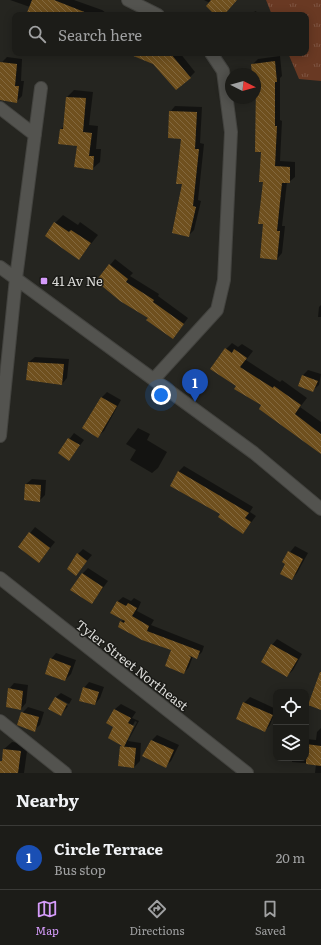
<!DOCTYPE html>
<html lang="en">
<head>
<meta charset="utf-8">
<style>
	:root { --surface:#1c1c18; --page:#252521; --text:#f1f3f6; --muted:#a0a1a2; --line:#3a3a37; --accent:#d59bfa }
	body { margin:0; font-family:Literata,serif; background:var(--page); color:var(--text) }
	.controls { position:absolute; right:12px; bottom:12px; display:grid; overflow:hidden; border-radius:8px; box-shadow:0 2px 10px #0003 }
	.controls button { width:36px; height:36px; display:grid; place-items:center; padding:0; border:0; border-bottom:1px solid var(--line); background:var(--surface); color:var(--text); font:20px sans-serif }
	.compass { position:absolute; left:225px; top:68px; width:36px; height:36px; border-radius:50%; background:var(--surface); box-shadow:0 2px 10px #0003; rotate:96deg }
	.you { position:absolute; left:161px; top:395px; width:14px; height:14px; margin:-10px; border:3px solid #fff; border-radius:50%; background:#1a73e8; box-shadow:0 0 0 6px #1a73e833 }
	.badge { display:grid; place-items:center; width:26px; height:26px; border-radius:50%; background:var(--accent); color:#fff; font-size:13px; font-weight:700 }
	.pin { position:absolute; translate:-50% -33px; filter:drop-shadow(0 1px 2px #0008) }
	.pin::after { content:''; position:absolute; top:21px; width:14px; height:12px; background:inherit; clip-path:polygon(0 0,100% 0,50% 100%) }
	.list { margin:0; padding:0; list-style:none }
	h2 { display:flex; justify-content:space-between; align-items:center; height:52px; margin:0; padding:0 16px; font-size:17px }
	h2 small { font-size:13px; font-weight:400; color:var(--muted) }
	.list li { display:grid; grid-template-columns:26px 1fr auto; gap:12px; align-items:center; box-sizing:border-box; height:64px; padding:0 16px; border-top:1px solid var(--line) }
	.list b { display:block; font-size:15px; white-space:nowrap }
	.list p { margin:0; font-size:13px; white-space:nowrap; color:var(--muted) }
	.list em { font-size:13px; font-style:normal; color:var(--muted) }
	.icon { flex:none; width:22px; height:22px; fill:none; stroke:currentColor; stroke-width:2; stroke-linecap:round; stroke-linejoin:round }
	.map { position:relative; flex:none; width:321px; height:773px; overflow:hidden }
	.search { position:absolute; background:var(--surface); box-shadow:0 2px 10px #0003; left:12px; right:12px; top:12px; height:44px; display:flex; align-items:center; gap:10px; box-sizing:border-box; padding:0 14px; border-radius:8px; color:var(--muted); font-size:15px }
	.sheet { height:116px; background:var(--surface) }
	nav { display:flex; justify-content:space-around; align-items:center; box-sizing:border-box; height:56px; border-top:1px solid var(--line); background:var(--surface); font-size:11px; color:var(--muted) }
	nav a { display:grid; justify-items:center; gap:2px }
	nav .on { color:var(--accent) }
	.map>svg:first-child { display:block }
</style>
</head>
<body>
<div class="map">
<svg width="321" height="773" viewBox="0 0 321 773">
	<defs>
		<pattern id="park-tufts" width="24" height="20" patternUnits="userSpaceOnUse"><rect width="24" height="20" fill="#693923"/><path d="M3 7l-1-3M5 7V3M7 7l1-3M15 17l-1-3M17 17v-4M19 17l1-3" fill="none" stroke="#7e5542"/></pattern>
		<pattern id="building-back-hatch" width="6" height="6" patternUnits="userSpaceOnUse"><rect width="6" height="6" fill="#6f501e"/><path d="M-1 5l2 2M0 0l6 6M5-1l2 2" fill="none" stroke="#83683e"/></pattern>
	</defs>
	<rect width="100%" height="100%" fill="#252520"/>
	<!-- park -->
	<path fill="url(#park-tufts)" d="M266,0H321V81L299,79L288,53H306V15H272Z"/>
	<!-- shadow -->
	<path fill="#0007" fill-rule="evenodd" d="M10,0H74L102,10L109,15H34L30,7Z
		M204,0H236L222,15H217L210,3Z
		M256,11L258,15H247Z
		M126,53H180L195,72L190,77Z
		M280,56L282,76L280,78V120L282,121L280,161L295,162V177L289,182H287L282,226H285L282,253L277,259L264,223V181L257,83H255L252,65L258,59Z
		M7,57L22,59L21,81H24L22,96L16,102L0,99L1,63Z
		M74,90L93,92L89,125L98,126L96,149H101L100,162L92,169L78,145L61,129L64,126L67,97Z
		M175,106L202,107L200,143L204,144L198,200L201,201L194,230L188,236L183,184L182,138L170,112Z
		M63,215L78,225L80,222L98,235L79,259L55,223Z
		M115,259L133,273L130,276L159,294L158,296L188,318L173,338L149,317L97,281Z
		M321,305V317H318L319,307Z
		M232,343L238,347L242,344L253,351L246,360L280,382L282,380L307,398L300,407L321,422V453L237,386L226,349Z
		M35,357L69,359L67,378L62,384L29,362Z
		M308,370L321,374L319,385L313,390L299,385L303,375Z
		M107,392L121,400L104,431L98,436L84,427L102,397Z
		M138,428L150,434L147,440L167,452L158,468L152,473L130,460L136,450L126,444Z
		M74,433L84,440L69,460L59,453Z
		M184,466L253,507L250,512L256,516L243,533L221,514L171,485L179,471Z
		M32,479L46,480L45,495L39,501L26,484Z
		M35,527L55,542L39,562L19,547Z
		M295,546L308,553L297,573L292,579L286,563L283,561Z
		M83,549L92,555L76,574L78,554Z
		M88,568L108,581L92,603L82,574Z
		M123,597L131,601L134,598L141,602L137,611L154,620L151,625L204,646L202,652L197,657L193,656L189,667L184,673L173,649L121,622L124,619L117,602Z
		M277,639L302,654L293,670L287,676L272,645Z
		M56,653L76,660L71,674L65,680L51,659Z
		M89,682L104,687L100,698L95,704L84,688Z
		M14,683L28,685L26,703L21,709L9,689Z
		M61,693L72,699L69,704L56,697Z
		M250,697L276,709L270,725L265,731L244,703Z
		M56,699L68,706L61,715Z
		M121,704L136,712L132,718L139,721L128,741L141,743L140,761L134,767L121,747L123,745L115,726L108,723L115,709ZM135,721L137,722L128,740H126Z
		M28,707L44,712L40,725L34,730L22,713Z
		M321,728V773H315L316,764L292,762V758H306V739L316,740L317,732Z
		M157,735L179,745L171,761L166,766L152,740Z
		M12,742L28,744L24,773H0L4,749Z"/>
	<!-- building -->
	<path fill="url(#building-back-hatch)" d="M32,0H54L92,15H26Z
		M211,0H237L224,15H215L206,6Z
		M126,53H170L191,78L176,90L153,64Z
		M275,61L277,82H275V126H277L275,166L290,167V183H282L277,231H280L277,260L260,258L263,224H258L263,182H259L261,152H255L256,84L255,74H252L251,64Z
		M0,62L17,64L15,86H19L17,103L0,100Z
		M66,97L86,98L83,132L92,133L89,156H94L93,170L74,167L77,146L58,144L60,129H63Z
		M169,111L197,112L195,149H199L193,206L196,207L189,237L172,233L182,184H176L181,139L168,138Z
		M54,222L69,232L71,230L91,243L79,260L45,236Z
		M109,264L128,279L126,282L154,300L153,302L184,324L173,339L146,320L148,318L120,301L96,281Z
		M225,348L232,353L234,349L247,358L240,367L273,388L274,386L301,405L295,414L321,434V454L259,409L261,405L234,389L236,386L210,369Z
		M28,362L64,364L62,385L26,380Z
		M302,375L318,381L313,392L298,386Z
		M101,397L117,406L98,438L82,428Z
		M68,438L80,445L69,461L58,453Z
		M178,471L249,513L245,518L251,522L243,534L218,517L220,514L170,486Z
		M25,484L41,485L40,502L24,500Z
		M29,532L50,548L39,563L18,547Z
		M288,551L303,559L292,580L280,574L285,564L282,562Z
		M77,553L87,561L76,576L67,569Z
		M82,573L103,587L92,604L70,590Z
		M117,601L126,606L128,603L137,608L132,616L149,626L147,631L200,651L197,659L188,655L191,657L184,674L165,666L171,650L142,640L118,627L120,621L124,623L125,621L110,613Z
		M271,644L298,659L287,677L261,662Z
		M50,658L71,666L65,681L45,674Z
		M320,672H321V710L308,705Z
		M83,687L99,692L95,705L79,701Z
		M8,688L23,691L21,710L6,707Z
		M55,697L67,704L61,716L48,709Z
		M243,702L273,715L265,732L236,719Z
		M114,709L131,718L128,723L134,726L124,747L108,738L113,727L106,723Z
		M21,712L39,717L35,732L17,725Z
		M151,740L174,750L166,768L142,756Z
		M306,744L321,746V766L306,764Z
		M120,746L136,748L134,768L118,766Z
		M3,749L21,751L18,773H0V761H2Z"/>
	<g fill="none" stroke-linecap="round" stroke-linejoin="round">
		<!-- minor casing -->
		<g stroke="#43433f" stroke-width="14">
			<path id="minor" d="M128,0L158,15
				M0,108L35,135
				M0,267L254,453L321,509
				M154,379L217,310L224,280L231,132L223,71L211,53
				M0,436L16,278L41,88
				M0,578L247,773
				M0,721L65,773"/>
		</g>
		<!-- minor -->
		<use href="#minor" stroke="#53534f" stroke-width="12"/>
	</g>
	<!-- markers -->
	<rect fill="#d59bfa" stroke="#1b1b17" stroke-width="1.5" x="40" y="277" width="8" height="8" rx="2"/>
	<g text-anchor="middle" stroke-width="3" stroke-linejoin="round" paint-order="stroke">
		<!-- poi labels -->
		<g font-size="13" fill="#d8d8d5" stroke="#1b1b17" text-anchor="start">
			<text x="52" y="286">41 Av Ne</text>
		</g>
		<!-- street labels -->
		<g font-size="13" fill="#d8d8d5" stroke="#1b1b17">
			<text transform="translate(132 665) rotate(38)" y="5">Tyler Street Northeast</text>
		</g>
	</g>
</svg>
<div class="controls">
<button><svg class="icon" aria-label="locate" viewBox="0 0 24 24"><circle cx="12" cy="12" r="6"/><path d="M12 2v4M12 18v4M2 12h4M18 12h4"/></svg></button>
<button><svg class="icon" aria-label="layers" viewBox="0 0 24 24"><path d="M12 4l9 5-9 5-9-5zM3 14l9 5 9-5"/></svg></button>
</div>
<svg class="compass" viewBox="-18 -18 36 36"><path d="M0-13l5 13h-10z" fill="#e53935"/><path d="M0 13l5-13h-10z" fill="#a0a1a2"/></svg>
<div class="you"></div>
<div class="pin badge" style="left:195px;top:402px;background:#1a4fb4">1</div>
<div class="search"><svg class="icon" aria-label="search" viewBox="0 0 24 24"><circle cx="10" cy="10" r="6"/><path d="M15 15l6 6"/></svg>Search here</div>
</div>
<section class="sheet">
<h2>Nearby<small></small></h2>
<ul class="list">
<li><span class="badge" style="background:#1a4fb4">1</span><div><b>Circle Terrace</b><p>Bus stop</p></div><em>20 m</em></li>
</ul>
</section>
<nav>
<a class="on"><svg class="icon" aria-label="map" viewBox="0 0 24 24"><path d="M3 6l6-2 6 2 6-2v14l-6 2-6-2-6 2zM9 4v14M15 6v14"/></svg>Map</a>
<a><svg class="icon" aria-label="directions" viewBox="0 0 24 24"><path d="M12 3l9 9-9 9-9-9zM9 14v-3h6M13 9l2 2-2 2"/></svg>Directions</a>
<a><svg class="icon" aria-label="saved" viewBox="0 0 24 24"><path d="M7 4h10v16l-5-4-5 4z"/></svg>Saved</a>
</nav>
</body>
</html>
